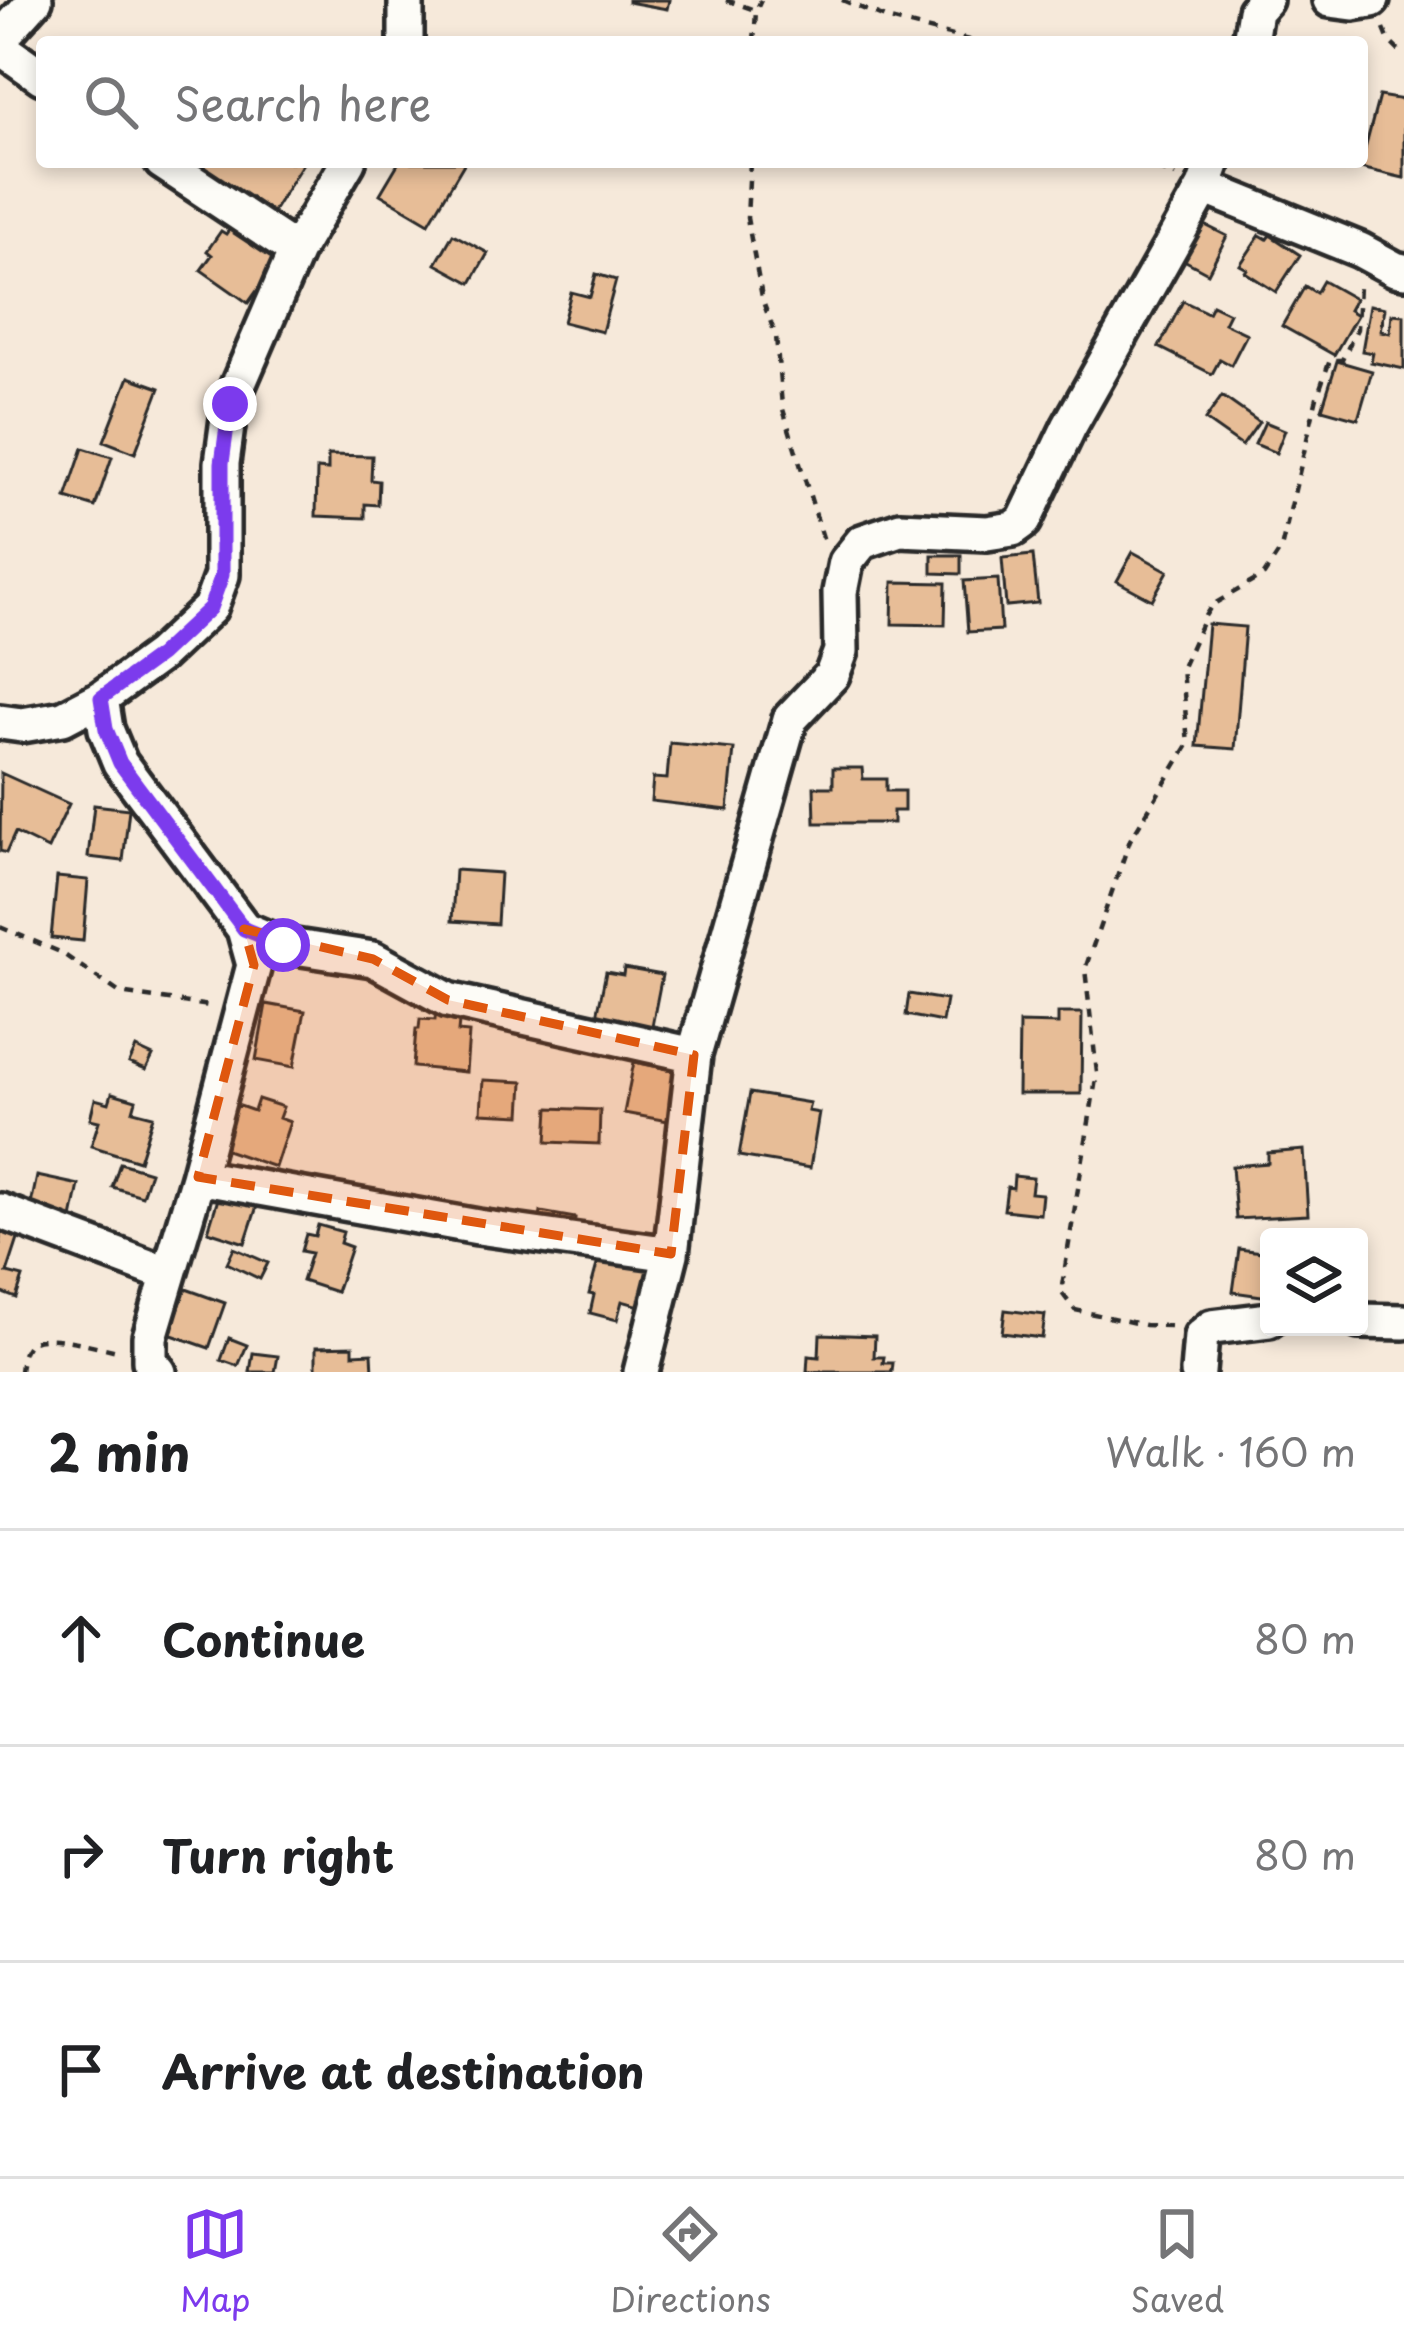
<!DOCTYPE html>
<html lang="en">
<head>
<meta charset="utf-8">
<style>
	:root { --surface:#fff; --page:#f2f2f2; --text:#202124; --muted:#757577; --line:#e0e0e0; --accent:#7c3aed }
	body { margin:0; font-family:"Playpen Sans",sans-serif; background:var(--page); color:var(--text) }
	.controls { position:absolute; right:36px; bottom:36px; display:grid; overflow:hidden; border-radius:12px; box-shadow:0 6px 18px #0003 }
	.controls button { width:108px; height:108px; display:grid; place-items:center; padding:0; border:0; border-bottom:3px solid var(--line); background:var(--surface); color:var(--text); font:60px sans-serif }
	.stop { position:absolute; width:36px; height:36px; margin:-27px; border:9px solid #7c3aed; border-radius:50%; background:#fff }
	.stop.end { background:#7c3aed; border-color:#fff; box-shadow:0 3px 12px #0008 }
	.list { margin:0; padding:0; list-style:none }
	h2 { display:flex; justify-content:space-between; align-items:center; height:156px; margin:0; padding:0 48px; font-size:51px }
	h2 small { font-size:39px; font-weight:400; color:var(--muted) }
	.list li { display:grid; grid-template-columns:78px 1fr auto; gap:36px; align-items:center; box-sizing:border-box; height:216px; padding:0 48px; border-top:3px solid var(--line) }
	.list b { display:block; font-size:45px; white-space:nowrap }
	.list em { font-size:39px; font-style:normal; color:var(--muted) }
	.icon { flex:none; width:66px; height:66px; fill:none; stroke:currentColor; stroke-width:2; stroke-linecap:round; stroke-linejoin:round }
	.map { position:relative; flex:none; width:1404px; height:1372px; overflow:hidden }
	.search { position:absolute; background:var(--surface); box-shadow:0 6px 18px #0003; left:36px; right:36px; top:36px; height:132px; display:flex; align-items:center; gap:30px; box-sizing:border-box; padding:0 42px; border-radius:12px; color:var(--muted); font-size:45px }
	.sheet { height:804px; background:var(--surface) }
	nav { display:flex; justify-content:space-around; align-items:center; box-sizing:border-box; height:168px; border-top:3px solid var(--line); background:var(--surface); font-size:33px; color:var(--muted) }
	nav a { display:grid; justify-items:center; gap:6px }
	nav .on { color:var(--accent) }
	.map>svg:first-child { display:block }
</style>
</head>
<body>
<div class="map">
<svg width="1404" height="1372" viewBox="0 0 1404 1372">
	<rect width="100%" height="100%" fill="#f6e9da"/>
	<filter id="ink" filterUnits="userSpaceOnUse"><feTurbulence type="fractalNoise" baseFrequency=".00833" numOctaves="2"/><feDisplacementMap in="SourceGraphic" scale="24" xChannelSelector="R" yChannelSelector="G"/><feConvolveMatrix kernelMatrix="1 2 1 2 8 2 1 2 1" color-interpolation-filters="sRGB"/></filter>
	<g filter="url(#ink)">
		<!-- building -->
		<path fill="#e7bd97" stroke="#2b2b2b" stroke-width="3" d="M628,0H669L667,9L628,2Z
			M1379,96L1404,100V178L1360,168Z
			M191,162H301L303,163L272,213Z
			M399,162H465L429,223L380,194Z
			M1201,223L1227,236L1208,273L1182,259Z
			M233,224L281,257L248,303L201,270L212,255L207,251L221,231L226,234Z
			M453,234L488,253L471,283L436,264Z
			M1260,235L1267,239L1270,235L1300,255L1276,292L1245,272L1247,269L1240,265Z
			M596,274L616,280L602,332L563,322L571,292L590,297Z
			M1323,281L1355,299L1349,310L1357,315L1334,355L1282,326L1305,286L1316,293Z
			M1183,301L1208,313L1212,305L1229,313L1224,323L1247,334L1231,365L1220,359L1212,374L1159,347Z
			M1370,305L1385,308L1381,331L1390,333L1392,314L1404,315V369L1371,362L1373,353L1362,351Z
			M1337,361L1372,371L1358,419L1322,409Z
			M129,377L160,388L135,453L104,441Z
			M1222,396L1259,422L1242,446L1205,420Z
			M1265,422L1285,430L1276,453L1255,444Z
			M83,448L112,457L95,507L66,498Z
			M328,455L372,456L371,480L379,481L378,505L365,504V518L316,516L317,469L328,470Z
			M1133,552L1168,571L1152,600L1117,581Z
			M932,555H961V574L932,573Z
			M1033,555L1038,603L1006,606L1002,558Z
			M998,579L1001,630L968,632L964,581Z
			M893,582L946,583L945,625L892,624Z
			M1208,624L1245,627L1235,749L1197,746Z
			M670,743L734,749L728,810L651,801L653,778L667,779Z
			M833,768H862L863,779H886V791H904V811H893V823H815L814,787H833Z
			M1,773L69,804L48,849L15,833L6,853L0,851Z
			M94,805L129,809L123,861L88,857Z
			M455,870L500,873L497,924L452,921Z
			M57,877L88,880L83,941L51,938Z
			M624,968L662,975L650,1036L595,1026L606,972L623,975Z
			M909,994L946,1000L942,1022L906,1015Z
			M266,1004L305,1011L294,1067L256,1060Z
			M436,1010L454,1012L453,1021L459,1022L458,1032L469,1033L466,1072L413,1067L416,1029H419L420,1019L435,1020Z
			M1058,1013H1082L1081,1094H1018L1019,1023L1058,1024Z
			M136,1048L153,1056L146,1070L129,1063Z
			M634,1062L678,1071L668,1121L624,1113Z
			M483,1080L523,1082L521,1115L481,1113Z
			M112,1093L136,1100L133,1111L153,1116L139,1161L91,1146L99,1121L90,1119L95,1099L109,1103Z
			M750,1093L810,1103L808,1111L819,1113L810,1168L739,1156Z
			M258,1099L283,1107L279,1118L290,1122L275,1167L223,1149L237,1105L254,1111Z
			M549,1108L600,1110L599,1144L547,1142Z
			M1304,1150L1308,1215L1236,1219L1232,1166L1268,1163V1153Z
			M120,1163L150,1172L142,1196L112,1187Z
			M37,1176L79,1185L70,1228L28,1219Z
			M1014,1176L1033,1178L1031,1193L1042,1194L1040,1214L1004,1210L1007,1187L1013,1188Z
			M222,1186L260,1197L245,1243L208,1231Z
			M541,1212L575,1218L572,1235L538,1229Z
			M0,1220L22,1227L7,1273L23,1277L16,1298L0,1292Z
			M318,1225L343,1232L340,1243L351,1247L336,1292L302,1281L311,1253L301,1251L306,1234L315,1236Z
			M234,1248L268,1263L260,1279L227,1263Z
			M1239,1249L1269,1253V1297L1233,1292Z
			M601,1250L662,1266L651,1309L622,1301L617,1320L590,1313L594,1295L589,1294Z
			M186,1289L225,1303L209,1348L169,1334Z
			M1005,1310L1045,1315L1042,1338L1002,1333Z
			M820,1334L875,1336L874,1357H884L883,1363H893L892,1372H807L808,1356L819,1357Z
			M229,1338L247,1345L238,1366L221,1360Z
			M353,1346V1354L372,1353L373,1372H316V1347Z
			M253,1353L278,1356L275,1372H250Z"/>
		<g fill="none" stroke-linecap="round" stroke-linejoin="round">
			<!-- street casing -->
			<g stroke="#2b2b2b" stroke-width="42">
				<path id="street" d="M1330,0L1353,3L1372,0
					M0,39L35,0
					M406,42V0
					M1250,42L1255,11L1265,0
					M0,47L42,77
					M162,162L296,251
					M1204,187L1360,250L1395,269L1404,271
					M101,698L106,729L120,763L244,929L254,965L198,1177L150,1337V1361L159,1372
					M0,722L22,725L63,718L101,698L160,655L210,608L222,575V463L230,404L296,251L348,162
					M244,929L282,945L373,959L448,1000L694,1055
					M198,1177L478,1227L671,1254
					M0,1211L167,1274
					M1359,1321L1404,1322
					M641,1372L671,1254L694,1055L790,719L832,675L841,651L840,592L846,562L862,542L900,529L987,533L1013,529L1024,521L1069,427L1204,187L1213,162
					M1198,1372L1201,1336L1212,1327L1269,1320"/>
			</g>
			<!-- path -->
			<path stroke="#2b2b2b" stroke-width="4.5" stroke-dasharray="9 9" stroke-linecap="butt" d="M726,0L755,10
				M842,0L890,20L977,42
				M1384,29L1389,41L1404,56
				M754,42L756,11L761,0
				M750,162L747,218L763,302L776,336L782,406L824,541
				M1141,162L1175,176
				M0,927L60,952L120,993L210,1006
				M1170,1326L1145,1325L1075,1310L1061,1292L1097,1073L1085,969L1130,840L1188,745L1182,667L1205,616L1212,605L1264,575L1281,549L1317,397L1330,360H1342L1357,329L1359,285
				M20,1372C21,1363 22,1350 30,1343C45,1331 102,1348 122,1352"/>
			<!-- street -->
			<use href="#street" stroke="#fdfcf7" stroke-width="33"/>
		</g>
	</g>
	<g fill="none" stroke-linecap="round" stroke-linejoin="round" filter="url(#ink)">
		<!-- route -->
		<path stroke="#7c3aed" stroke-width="15" d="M230,404L222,463V575L210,608L160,655L101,698L106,729L120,763L244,929L283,945"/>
	</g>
	<!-- marked area -->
	<path fill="#df570e" fill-opacity="0.2" stroke="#df570e" stroke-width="9" stroke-dasharray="24 15" stroke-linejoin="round" d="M244,929L373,959L448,1000L694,1055L671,1254L198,1177L254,965Z"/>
</svg>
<div class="controls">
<button><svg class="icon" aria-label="layers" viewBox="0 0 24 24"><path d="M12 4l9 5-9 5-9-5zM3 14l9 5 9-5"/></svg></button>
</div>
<div class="stop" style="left:283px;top:945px"></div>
<div class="stop end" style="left:230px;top:404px"></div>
<div class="search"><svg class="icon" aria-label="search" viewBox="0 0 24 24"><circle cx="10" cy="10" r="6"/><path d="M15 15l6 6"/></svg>Search here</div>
</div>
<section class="sheet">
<h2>2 min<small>Walk · 160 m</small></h2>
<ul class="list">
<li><svg class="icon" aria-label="ahead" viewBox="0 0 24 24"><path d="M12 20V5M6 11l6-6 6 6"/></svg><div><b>Continue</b></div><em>80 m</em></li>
<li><svg class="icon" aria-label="right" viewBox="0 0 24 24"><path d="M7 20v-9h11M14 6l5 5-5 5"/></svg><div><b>Turn right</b></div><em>80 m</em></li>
<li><svg class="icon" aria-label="arrive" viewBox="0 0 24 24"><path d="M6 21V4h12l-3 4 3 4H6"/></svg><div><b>Arrive at destination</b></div></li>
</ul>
</section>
<nav>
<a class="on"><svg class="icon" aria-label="map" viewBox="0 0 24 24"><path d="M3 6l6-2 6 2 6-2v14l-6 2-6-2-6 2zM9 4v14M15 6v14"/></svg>Map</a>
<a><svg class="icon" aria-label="directions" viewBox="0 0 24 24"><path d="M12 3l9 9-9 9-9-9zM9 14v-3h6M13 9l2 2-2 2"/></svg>Directions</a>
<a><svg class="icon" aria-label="saved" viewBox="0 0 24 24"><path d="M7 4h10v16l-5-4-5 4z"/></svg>Saved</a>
</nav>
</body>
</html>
